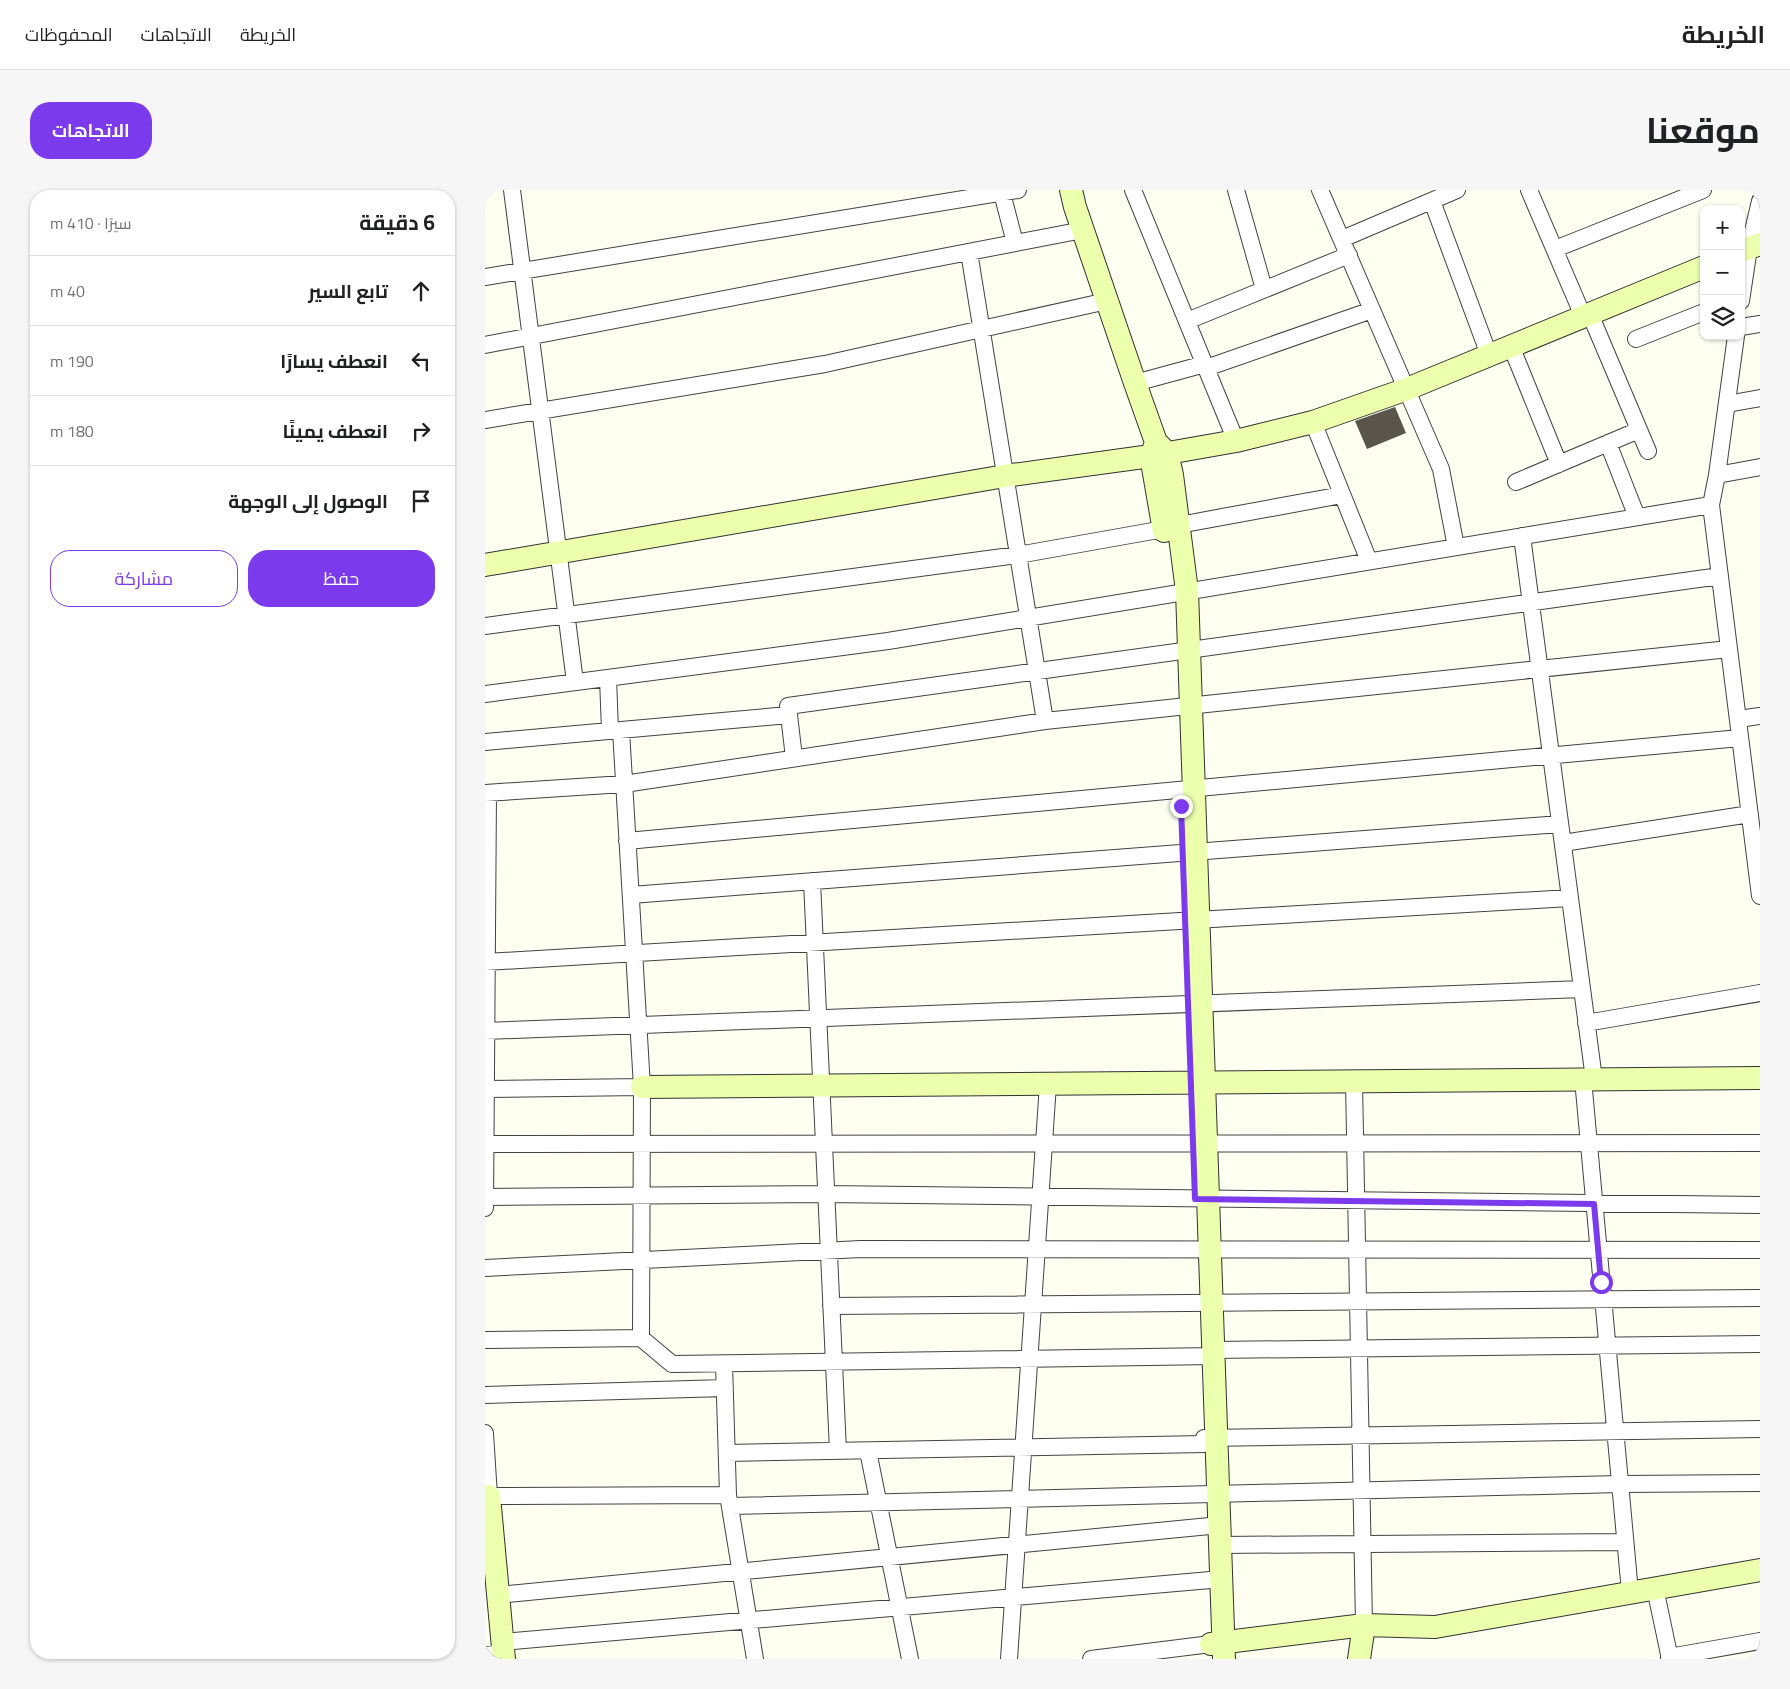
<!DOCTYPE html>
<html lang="ar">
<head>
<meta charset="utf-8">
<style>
	:root { --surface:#fff; --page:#f6f6f6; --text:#202124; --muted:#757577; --line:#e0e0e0; --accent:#7c3aed }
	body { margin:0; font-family:Georgia,Cairo,serif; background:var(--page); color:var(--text); direction:rtl }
	.controls { position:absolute; right:15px; top:15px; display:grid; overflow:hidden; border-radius:10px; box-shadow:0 1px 4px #0004 }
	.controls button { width:45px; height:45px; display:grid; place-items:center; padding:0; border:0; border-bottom:1px solid var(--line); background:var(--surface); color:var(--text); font:25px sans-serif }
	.stop { position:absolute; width:15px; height:15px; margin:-11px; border:4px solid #7c3aed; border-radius:50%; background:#fff }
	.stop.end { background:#7c3aed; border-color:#fff; box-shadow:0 1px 5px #0008 }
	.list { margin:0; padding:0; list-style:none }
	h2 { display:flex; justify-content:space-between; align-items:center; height:65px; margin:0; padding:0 20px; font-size:21px }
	h2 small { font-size:16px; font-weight:400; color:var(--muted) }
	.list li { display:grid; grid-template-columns:32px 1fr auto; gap:15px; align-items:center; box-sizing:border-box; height:70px; padding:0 20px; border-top:1px solid var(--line) }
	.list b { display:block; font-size:19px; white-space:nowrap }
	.list em { font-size:16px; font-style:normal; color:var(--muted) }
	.actions { display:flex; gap:10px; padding:15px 20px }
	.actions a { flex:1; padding:11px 0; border:1px solid var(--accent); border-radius:20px; text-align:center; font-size:18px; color:var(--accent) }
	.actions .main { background:var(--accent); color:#fff }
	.icon { flex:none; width:28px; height:28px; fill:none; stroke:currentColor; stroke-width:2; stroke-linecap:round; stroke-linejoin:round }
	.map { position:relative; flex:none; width:1275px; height:1469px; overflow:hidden; direction:ltr; border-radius:20px }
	header { display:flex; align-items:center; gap:30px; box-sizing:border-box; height:70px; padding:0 25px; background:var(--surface); border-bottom:1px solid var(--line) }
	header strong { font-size:24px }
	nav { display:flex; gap:28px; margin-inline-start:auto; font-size:18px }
	.intro { display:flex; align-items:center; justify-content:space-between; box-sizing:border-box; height:120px; padding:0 30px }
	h1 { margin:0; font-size:35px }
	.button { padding:12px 22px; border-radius:20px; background:var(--accent); color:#fff; font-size:18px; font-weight:700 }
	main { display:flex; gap:30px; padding:0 30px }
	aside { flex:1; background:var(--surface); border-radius:20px; box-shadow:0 1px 4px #0004 }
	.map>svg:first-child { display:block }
</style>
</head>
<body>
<header>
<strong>الخريطة</strong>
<nav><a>الخريطة</a><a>الاتجاهات</a><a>المحفوظات</a></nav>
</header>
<div class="intro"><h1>موقعنا</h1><a class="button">الاتجاهات</a></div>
<main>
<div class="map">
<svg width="1275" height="1469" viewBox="0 0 1275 1469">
	<rect width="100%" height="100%" fill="#fdfff1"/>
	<!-- building -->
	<path fill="#59554a" d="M910,217L921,243L882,259L870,231Z"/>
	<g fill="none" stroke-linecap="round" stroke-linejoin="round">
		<!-- street casing -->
		<g stroke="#424242" stroke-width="18">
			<path id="street" d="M27,0L90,492
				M648,0L751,251
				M751,0L779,99
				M835,0L956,279L971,357
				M1044,0L1098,126
				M517,3L530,53
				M947,11L1004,165
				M857,49L972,0
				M1070,59L1218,0
				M484,62L560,531
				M0,87L533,0
				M1256,111L1264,58L1275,11
				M1105,124L1163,261
				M702,131L864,65
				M1256,137L1275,134
				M1251,146L1232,285L1226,315L1275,706
				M1151,149L1219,122
				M0,155L598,40
				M1026,156L1074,274
				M721,178L887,120
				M650,193L720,174
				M1242,214L1275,208
				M0,230L340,174L622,111
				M828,232L884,371
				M1123,253L1152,327
				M1232,285L1275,277
				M1031,292L1154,240
				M694,335L857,305
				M1037,346L1109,889
				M0,436L533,365L679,339
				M123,488L125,541
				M0,504L403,451L1226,315
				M1253,529L1275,526
				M136,540L157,897L156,1148
				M0,552L304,525
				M309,568L303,516L1235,386
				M0,603L139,594L560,531L1244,459
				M142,651L1255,548
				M1078,653L1265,624
				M327,691L353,1261
				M146,705L1075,634
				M0,772L1085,708
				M1101,833L1275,803
				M0,841L1097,799
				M1098,889L1145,1402
				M869,891L879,1435
				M0,899L157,897
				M0,954L1275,953
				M0,1007L341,1004L1275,1015
				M0,1018L3,603
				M0,1078L376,1059L1275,1060
				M346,1116L1275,1108
				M0,1150L156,1148L187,1174L729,1166
				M729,1160L1275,1154
				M239,1174L243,1305L270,1469
				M0,1205L240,1198
				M0,1243L4,1306
				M719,1248L1275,1239
				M383,1261L425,1469
				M242,1263L719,1254
				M0,1306L243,1305
				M245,1316L1135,1294L1275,1293
				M736,1355L1140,1352
				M1170,1398L1185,1469
				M13,1405L735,1335
				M17,1452L737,1389
				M0,1465L19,1463
				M1184,1467L1275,1451
				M524,1469L563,894
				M606,1469L726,1454"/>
		</g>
		<!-- secondary casing -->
		<g stroke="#313131" stroke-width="24">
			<path id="secondary" d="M586,0L590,17L650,193L671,252L682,263L687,285L702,401L739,1469
				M1256,61L1275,54
				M671,253L666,266L679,341
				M0,375L520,286L666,266L751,251L828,232L922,199L1219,77
				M157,897L1275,888
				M4,1306L19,1469
				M726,1454L879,1435L950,1437L1275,1380
				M874,1469L879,1435"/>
		</g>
		<!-- street -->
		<use href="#street" stroke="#fff" stroke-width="16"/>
		<!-- secondary -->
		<use href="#secondary" stroke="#ecffac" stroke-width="22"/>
	</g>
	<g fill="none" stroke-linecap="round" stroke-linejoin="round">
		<!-- route -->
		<path stroke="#7c3aed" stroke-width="6" d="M696,616L710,1009L1109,1014L1116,1092"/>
	</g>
</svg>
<div class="controls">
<button>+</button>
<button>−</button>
<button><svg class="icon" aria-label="layers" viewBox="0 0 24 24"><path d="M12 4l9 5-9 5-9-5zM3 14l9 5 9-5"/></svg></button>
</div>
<div class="stop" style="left:1116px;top:1092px"></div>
<div class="stop end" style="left:696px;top:616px"></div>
</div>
<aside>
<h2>6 دقيقة<small>سيرًا · 410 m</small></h2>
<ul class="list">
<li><svg class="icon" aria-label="ahead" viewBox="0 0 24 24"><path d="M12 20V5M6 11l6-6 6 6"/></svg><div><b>تابع السير</b></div><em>40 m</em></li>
<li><svg class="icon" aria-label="left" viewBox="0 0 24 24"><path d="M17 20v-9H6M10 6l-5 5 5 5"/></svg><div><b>انعطف يسارًا</b></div><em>190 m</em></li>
<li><svg class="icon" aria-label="right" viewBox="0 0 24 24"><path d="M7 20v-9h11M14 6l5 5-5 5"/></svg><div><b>انعطف يمينًا</b></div><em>180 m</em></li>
<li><svg class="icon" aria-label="arrive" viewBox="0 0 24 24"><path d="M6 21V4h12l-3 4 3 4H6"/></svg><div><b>الوصول إلى الوجهة</b></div></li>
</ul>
<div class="actions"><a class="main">حفظ</a><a>مشاركة</a></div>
</aside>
</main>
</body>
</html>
